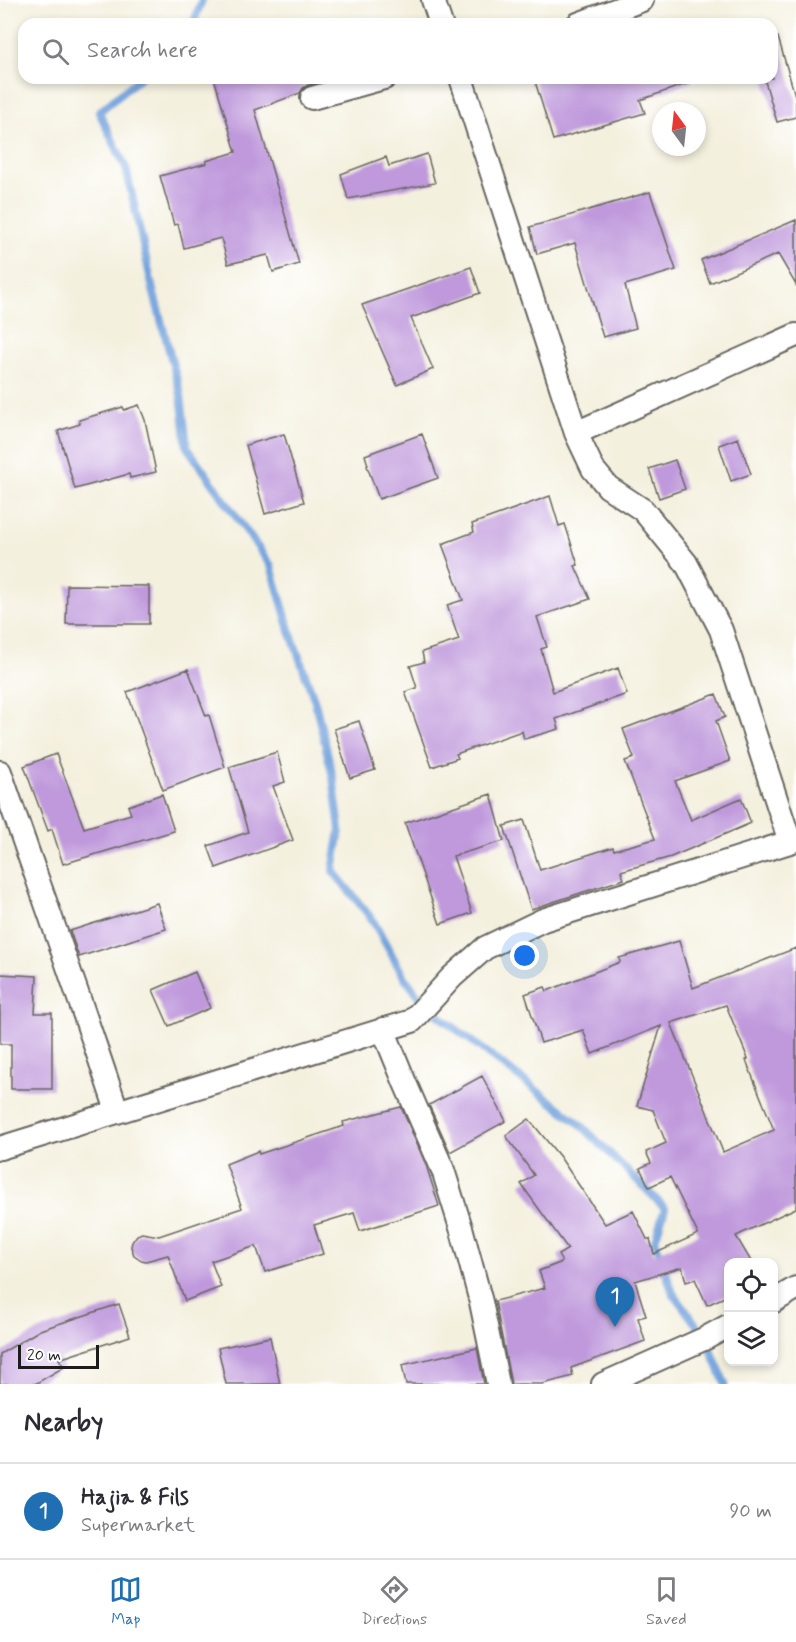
<!DOCTYPE html>
<html lang="en">
<head>
<meta charset="utf-8">
<style>
	:root { --surface:#fff; --page:#f7f7f7; --text:#2b2b33; --muted:#7c7c81; --line:#e1e1e2; --accent:#1f6fb2 }
	body { margin:0; font-family:Mynerve,sans-serif; background:var(--page); color:var(--text) }
	.controls { position:absolute; right:18px; bottom:18px; display:grid; overflow:hidden; border-radius:12px; box-shadow:0 3px 9px #0003 }
	.controls button { width:54px; height:54px; display:grid; place-items:center; padding:0; border:0; border-bottom:2px solid var(--line); background:var(--surface); color:var(--text); font:30px sans-serif }
	.compass { position:absolute; left:652px; top:102px; width:54px; height:54px; border-radius:50%; background:var(--surface); box-shadow:0 3px 9px #0003; rotate:345deg }
	.scale { position:absolute; left:18px; bottom:15px; width:81px; box-sizing:border-box; padding-left:6px; border:3px solid #1c1c1c; border-top:0; font-size:16px; line-height:21px; white-space:nowrap; color:#1c1c1c; -webkit-text-stroke:4px #fff; paint-order:stroke }
	.you { position:absolute; left:525px; top:956px; width:21px; height:21px; margin:-15px; border:4px solid #fff; border-radius:50%; background:#1a73e8; box-shadow:0 0 0 9px #1a73e833 }
	.badge { display:grid; place-items:center; width:39px; height:39px; border-radius:50%; background:var(--accent); color:#fff; font-size:20px; font-weight:700 }
	.pin { position:absolute; translate:-50% -50px; filter:drop-shadow(0 2px 3px #0008) }
	.pin::after { content:''; position:absolute; top:32px; width:21px; height:18px; background:inherit; clip-path:polygon(0 0,100% 0,50% 100%) }
	.list { margin:0; padding:0; list-style:none }
	h2 { display:flex; justify-content:space-between; align-items:center; height:78px; margin:0; padding:0 24px; font-size:26px }
	h2 small { font-size:20px; font-weight:400; color:var(--muted) }
	.list li { display:grid; grid-template-columns:39px 1fr auto; gap:18px; align-items:center; box-sizing:border-box; height:96px; padding:0 24px; border-top:2px solid var(--line) }
	.list b { display:block; font-size:22px; white-space:nowrap }
	.list p { margin:0; font-size:20px; white-space:nowrap; color:var(--muted) }
	.list em { font-size:20px; font-style:normal; color:var(--muted) }
	.icon { flex:none; width:33px; height:33px; fill:none; stroke:currentColor; stroke-width:2; stroke-linecap:round; stroke-linejoin:round }
	.map { position:relative; flex:none; width:796px; height:1384px; overflow:hidden }
	.search { position:absolute; background:var(--surface); box-shadow:0 3px 9px #0003; left:18px; right:18px; top:18px; height:66px; display:flex; align-items:center; gap:15px; box-sizing:border-box; padding:0 21px; border-radius:18px; color:var(--muted); font-size:22px }
	.sheet { height:174px; background:var(--surface) }
	nav { display:flex; justify-content:space-around; align-items:center; box-sizing:border-box; height:84px; border-top:2px solid var(--line); background:var(--surface); font-size:16px; color:var(--muted) }
	nav a { display:grid; justify-items:center; gap:3px }
	nav .on { color:var(--accent) }
	.map>svg:first-child { display:block }
</style>
</head>
<body>
<div class="map">
<svg width="796" height="1384" viewBox="0 0 796 1384">
	<rect width="100%" height="100%" fill="#fff"/>
	<filter id="ink" filterUnits="userSpaceOnUse"><feTurbulence type="fractalNoise" baseFrequency=".0167" numOctaves="2"/><feDisplacementMap in="SourceGraphic" scale="12" xChannelSelector="R" yChannelSelector="G"/><feConvolveMatrix kernelMatrix="1 2 1 2 8 2 1 2 1" color-interpolation-filters="sRGB"/></filter>
	<filter id="wash" filterUnits="userSpaceOnUse"><feTurbulence type="fractalNoise" baseFrequency=".008" numOctaves="4" result="noise"/><feDisplacementMap in="SourceGraphic" scale="24" xChannelSelector="R" yChannelSelector="G"/><feGaussianBlur stdDeviation="1.35" result="paint"/><feColorMatrix in="noise" values="0 0 0 0 0 0 0 0 0 0 0 0 0 0 0 0 0 1.4 0 .05"/><feComposite in="paint" operator="in"/></filter>
	<g filter="url(#wash)">
		<rect width="100%" height="100%" fill="#f4f0de"/>
		<g fill="none" stroke-linecap="round" stroke-linejoin="round">
			<!-- stream -->
			<path stroke="#72a2dc" stroke-width="8" d="M193,24L202,0
				M140,78L99,112L126,168L153,290L181,395L187,447L271,566L290,631L315,702L333,777L340,830L333,871L372,919L403,975L422,1001
				M438,1015L579,1123L665,1208L655,1240L673,1293L706,1338L725,1384"/>
		</g>
		<g id="blocks">
			<!-- building -->
			<path fill="#bf99dc" fill-rule="evenodd" d="M778,37L796,99V117L777,122L764,78H772V38Z
				M214,78H333L308,85L303,88L300,93L255,110L299,264L273,272L268,255L228,264L221,238L184,248L178,224L174,225L160,176L207,163L206,161L236,152Z
				M534,78H692V82L640,100L645,113L553,140Z
				M427,154L435,183L348,199L341,174L386,157L389,166Z
				M650,192L676,270L625,285L636,328L603,337L575,243L537,254L530,227Z
				M796,220V285L778,254L710,283L701,260Z
				M471,267L480,293L411,318L433,369L397,385L362,305Z
				M139,405L145,420L156,472L130,478L129,474L75,489L58,431L80,424L79,420L123,407L124,410Z
				M284,434L304,502L265,514L246,445Z
				M422,434L438,478L379,499L367,466L368,465L365,455Z
				M738,438L751,474L731,481L719,445Z
				M675,460L685,489L659,498L649,469Z
				M550,496L559,526L565,524L578,565L575,566L590,599L537,617L547,647L541,649L553,692L618,668L627,694L556,719L559,729L524,739L522,731L456,754L458,758L432,767L405,692L417,688L410,666L424,662L422,652L459,640L447,605L463,600L442,544L474,532L472,524Z
				M67,585L149,586V624H66Z
				M188,669L206,716L209,715L225,767L163,790L127,692Z
				M716,694L725,717L716,721L730,761L675,781L691,820L741,798L751,823L671,857L621,871L624,879L531,909L504,826L524,820L540,870L613,847L614,850L655,839L625,761L634,758L623,729Z
				M359,721L375,770L350,778L334,729Z
				M277,752L285,782L273,786L293,840L216,868L208,846L248,832L229,767Z
				M56,754L84,828L131,814L128,806L162,794L174,831L63,864L52,829L48,831L24,766Z
				M491,794L504,841L453,856L472,913L440,924L405,823Z
				M157,903L166,929L79,957L70,931Z
				M679,941L693,988L796,948V1208L736,1236L752,1263H729V1295L707,1305L695,1279L686,1282L682,1267L635,1281L646,1316L638,1318L645,1341L571,1368L573,1376L543,1384H511L495,1301L545,1288L539,1271L562,1262L558,1255L568,1249L521,1184L534,1175L506,1136L529,1119L560,1157L605,1224L633,1211L647,1239H650L654,1254L698,1234L670,1177L649,1187L640,1168L651,1163L646,1152L666,1143L653,1110L637,1106L661,1026L592,1054L583,1030L541,1043L525,994L545,987L547,991L620,962L619,958ZM726,1005L748,1059L746,1060L755,1083L774,1130L723,1152L671,1023Z
				M195,972L210,1008L169,1026L153,990Z
				M0,974L37,976L35,1013H52V1089H11V1044H0Z
				M482,1076L506,1121L450,1152L429,1105Z
				M401,1107L426,1165L439,1206L360,1231L354,1213L314,1225L323,1254L265,1272L256,1246L211,1261L221,1287L185,1301L168,1255L146,1261L141,1260L134,1255L131,1247L132,1242L137,1235L142,1233L159,1236L242,1208L226,1164L258,1151L259,1154L344,1126L343,1122Z
				M119,1304L130,1336L59,1359L64,1367L35,1384H0V1354L40,1330Z
				M270,1337L280,1384H226L218,1348Z
				M477,1348L484,1384H406L402,1365Z"/>
		</g>
	</g>
	<g filter="url(#ink)">
		<use href="#blocks" fill-opacity="0" stroke="#686660" stroke-width="1.5"/>
		<g fill="none" stroke-linecap="round" stroke-linejoin="round">
			<!-- street casing -->
			<g stroke="#686660" stroke-width="26">
				<path id="street" d="M433,0L441,24
					M578,24L642,0
					M461,78L576,433L593,469L608,487L643,510L686,563L721,630L790,842
					M312,98L384,78
					M576,433L796,335
					M0,772C39,885 80,998 117,1111
					M383,1029L405,1083L443,1170L462,1231L481,1302L498,1384
					M0,1148L412,1021L452,977L485,948L543,920L796,840
					M774,1301L796,1288
					M603,1384L706,1338L728,1326"/>
			</g>
			<!-- street -->
			<use href="#street" stroke="#fff" stroke-width="22"/>
		</g>
	</g>
</svg>
<div class="controls">
<button><svg class="icon" aria-label="locate" viewBox="0 0 24 24"><circle cx="12" cy="12" r="6"/><path d="M12 2v4M12 18v4M2 12h4M18 12h4"/></svg></button>
<button><svg class="icon" aria-label="layers" viewBox="0 0 24 24"><path d="M12 4l9 5-9 5-9-5zM3 14l9 5 9-5"/></svg></button>
</div>
<svg class="compass" viewBox="-18 -18 36 36"><path d="M0-13l5 13h-10z" fill="#e53935"/><path d="M0 13l5-13h-10z" fill="#7c7c81"/></svg>
<div class="scale">20 m</div>
<div class="you"></div>
<div class="pin badge" style="left:615px;top:1327px">1</div>
<div class="search"><svg class="icon" aria-label="search" viewBox="0 0 24 24"><circle cx="10" cy="10" r="6"/><path d="M15 15l6 6"/></svg>Search here</div>
</div>
<section class="sheet">
<h2>Nearby<small></small></h2>
<ul class="list">
<li><span class="badge">1</span><div><b>Hajia &amp; Fils</b><p>Supermarket</p></div><em>90 m</em></li>
</ul>
</section>
<nav>
<a class="on"><svg class="icon" aria-label="map" viewBox="0 0 24 24"><path d="M3 6l6-2 6 2 6-2v14l-6 2-6-2-6 2zM9 4v14M15 6v14"/></svg>Map</a>
<a><svg class="icon" aria-label="directions" viewBox="0 0 24 24"><path d="M12 3l9 9-9 9-9-9zM9 14v-3h6M13 9l2 2-2 2"/></svg>Directions</a>
<a><svg class="icon" aria-label="saved" viewBox="0 0 24 24"><path d="M7 4h10v16l-5-4-5 4z"/></svg>Saved</a>
</nav>
</body>
</html>
